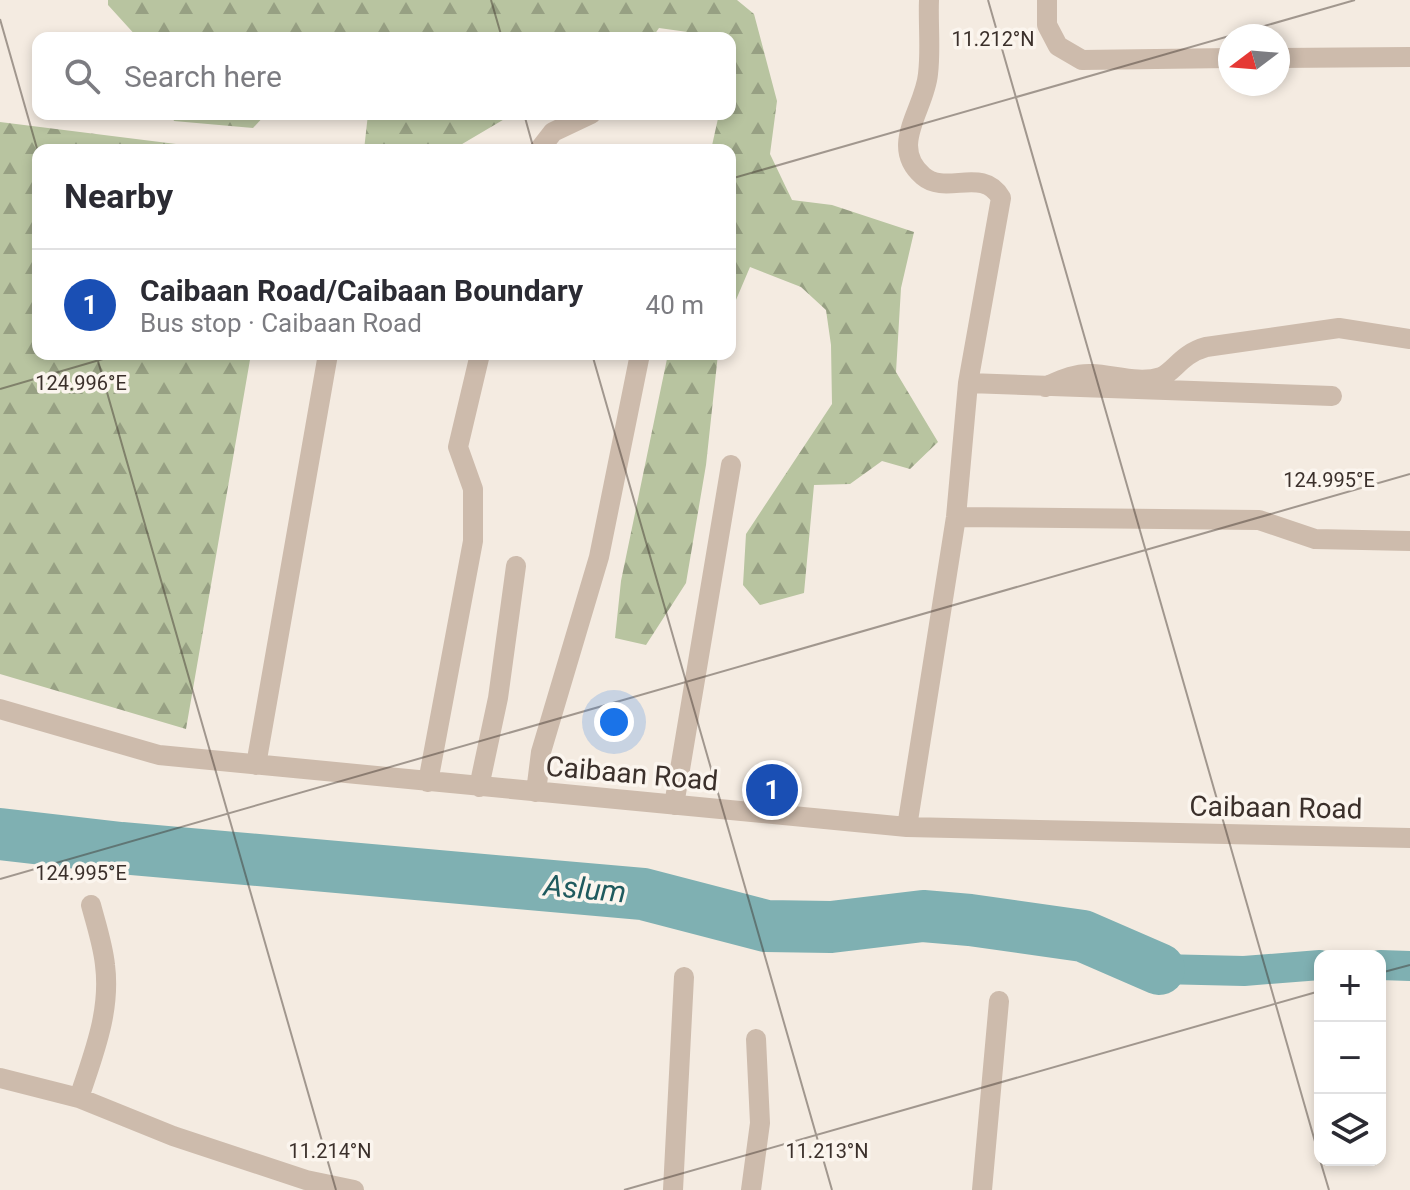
<!DOCTYPE html>
<html lang="en">
<head>
<meta charset="utf-8">
<style>
	:root { --surface:#fff; --page:#f7f7f7; --text:#2b2b33; --muted:#7c7c81; --line:#e1e1e2; --accent:#2563eb }
	body { margin:0; font-family:Roboto,sans-serif; background:var(--page); color:var(--text) }
	.controls { position:absolute; right:24px; bottom:24px; display:grid; overflow:hidden; border-radius:16px; box-shadow:0 4px 12px #0003 }
	.controls button { width:72px; height:72px; display:grid; place-items:center; padding:0; border:0; border-bottom:2px solid var(--line); background:var(--surface); color:var(--text); font:40px sans-serif }
	.compass { position:absolute; left:1218px; top:24px; width:72px; height:72px; border-radius:50%; background:var(--surface); box-shadow:0 4px 12px #0003; rotate:254deg }
	.you { position:absolute; left:614px; top:722px; width:28px; height:28px; margin:-20px; border:6px solid #fff; border-radius:50%; background:#1a73e8; box-shadow:0 0 0 12px #1a73e833 }
	.badge { display:grid; place-items:center; width:52px; height:52px; border-radius:50%; background:var(--accent); color:#fff; font-size:26px; font-weight:700 }
	.pin { position:absolute; translate:-50% -50%; border:4px solid #fff; box-shadow:0 2px 8px #0006 }
	.list { margin:0; padding:0; list-style:none }
	h2 { display:flex; justify-content:space-between; align-items:center; height:104px; margin:0; padding:0 32px; font-size:34px }
	h2 small { font-size:26px; font-weight:400; color:var(--muted) }
	.list li { display:grid; grid-template-columns:52px 1fr auto; gap:24px; align-items:center; box-sizing:border-box; height:112px; padding:0 32px; border-top:2px solid var(--line) }
	.list b { display:block; font-size:30px; white-space:nowrap }
	.list p { margin:0; font-size:26px; white-space:nowrap; color:var(--muted) }
	.list em { font-size:26px; font-style:normal; color:var(--muted) }
	.icon { flex:none; width:44px; height:44px; fill:none; stroke:currentColor; stroke-width:2; stroke-linecap:round; stroke-linejoin:round }
	.map { position:relative; flex:none; width:1410px; height:1190px; overflow:hidden }
	.search { position:absolute; background:var(--surface); box-shadow:0 4px 12px #0003; left:32px; top:32px; width:704px; height:88px; display:flex; align-items:center; gap:20px; box-sizing:border-box; padding:0 28px; border-radius:16px; color:var(--muted); font-size:30px }
	.panel { position:absolute; background:var(--surface); box-shadow:0 4px 12px #0003; left:32px; top:144px; width:704px; height:216px; border-radius:16px }
	.map>svg:first-child { display:block }
</style>
</head>
<body>
<div class="map">
<svg width="1410" height="1190" viewBox="0 0 1410 1190">
	<defs>
		<pattern id="forest-firs" width="22" height="20" patternUnits="userSpaceOnUse" patternTransform="scale(2)"><rect width="22" height="20" fill="#b8c4a0"/><path d="M5 1l3.5 6h-7zM16 11l3.5 6h-7z" fill="#97a083"/></pattern>
	</defs>
	<rect width="100%" height="100%" fill="#f4ebe1"/>
	<!-- forest -->
	<path fill="url(#forest-firs)" d="M108,0H737L754,14L777,101L770,154L792,200L832,205L914,232L901,288L896,372L938,442L910,469L882,461L850,484L814,485L804,593L760,605L743,585L746,534L832,404L831,345L826,310L801,287L750,267L730,314V150H711L719,114H730V38L659,28L652,38H138L108,5Z
		M171,114H266L253,128L174,121Z
		M368,114H513L452,150H364Z
		M0,122L224,150H38V354H251L186,729L0,674Z
		M668,354H718L706,465L686,583L646,645L615,638L621,581Z"/>
	<g fill="none" stroke-linecap="round" stroke-linejoin="round">
		<!-- canal -->
		<path stroke="#7fb0b2" stroke-width="30" d="M1380,965L1410,966
			M1159,969L1244,971L1320,965"/>
		<!-- river -->
		<path stroke="#7fb0b2" stroke-width="52" d="M0,834L121,848L643,894L766,926L831,927L923,916L970,920L1083,936L1159,969"/>
		<!-- minor -->
		<path stroke="#cdbbac" stroke-width="20" d="M1047,0V25L1058,46L1082,60L1230,58
			M1278,58L1410,57
			M539,150L553,132L591,114
			M968,383L1332,396
			M1045,387C1061,380 1075,373 1092,374C1114,375 1139,384 1161,377C1175,371 1181,354 1206,347L1339,328L1410,339
			M956,517L1259,520L1315,539L1410,541
			M0,709L159,755L907,827L1410,838
			M256,765L328,354
			M428,782L473,541V489L458,447L480,354
			M479,787L498,698L516,566
			M536,792L541,752L599,557L640,354
			M674,805L731,465
			M907,827L956,517L968,383L1001,198C983,166 946,196 923,176C888,146 925,109 928,74C931,50 928,24 929,0
			M0,1078L79,1098L173,1136L306,1180L354,1190
			M79,1098C93,1055 111,1012 105,965C103,945 96,924 91,905
			M673,1190L684,977
			M751,1190L760,1123L756,1039
			M982,1190L999,1001"/>
	</g>
	<!-- ticks -->
	<path fill="none" stroke="#3b302b" stroke-width="2" stroke-opacity="0.45" d="M491,0L502,38M988,0L1320,1159M0,19L38,152M524,114L534,150M730,179L1355,0M96,354L336,1190M592,354L832,1190M0,389L120,354M0,879L1410,474M1380,973L1410,965M1320,1160L1329,1190M624,1190L1320,991"/>
	<g text-anchor="middle" stroke-width="7" stroke-linejoin="round" paint-order="stroke">
		<!-- street labels -->
		<g font-size="28" fill="#3b302b" stroke="#fbf5ee">
			<text transform="translate(632 773) rotate(5)" y="10">Caibaan Road</text>
			<text transform="translate(1276 807) rotate(1)" y="10">Caibaan Road</text>
		</g>
		<!-- water labels -->
		<g font-size="30" font-style="italic" fill="#1f5a5e" stroke="#fbf5ee">
			<text transform="translate(585 889) rotate(5)" y="10">Aslum</text>
		</g>
	</g>
	<g font-size="20" text-anchor="middle" fill="#3b302b" stroke="#fbf5ee" stroke-width="7" stroke-linejoin="round" paint-order="stroke">
		<text x="993" y="46">11.212°N</text>
		<text x="81" y="390">124.996°E</text>
		<text x="1329" y="487">124.995°E</text>
		<text x="81" y="880">124.995°E</text>
		<text x="330" y="1158">11.214°N</text>
		<text x="827" y="1158">11.213°N</text>
	</g>
</svg>
<div class="controls">
<button>+</button>
<button>−</button>
<button><svg class="icon" aria-label="layers" viewBox="0 0 24 24"><path d="M12 4l9 5-9 5-9-5zM3 14l9 5 9-5"/></svg></button>
</div>
<svg class="compass" viewBox="-18 -18 36 36"><path d="M0-13l5 13h-10z" fill="#e53935"/><path d="M0 13l5-13h-10z" fill="#7c7c81"/></svg>
<div class="you"></div>
<div class="pin badge" style="left:772px;top:790px;background:#1a4fb4">1</div>
<div class="search"><svg class="icon" aria-label="search" viewBox="0 0 24 24"><circle cx="10" cy="10" r="6"/><path d="M15 15l6 6"/></svg>Search here</div>
<section class="panel">
<h2>Nearby<small></small></h2>
<ul class="list">
<li><span class="badge" style="background:#1a4fb4">1</span><div><b>Caibaan Road/Caibaan Boundary</b><p>Bus stop · Caibaan Road</p></div><em>40 m</em></li>
</ul>
</section>
</div>
</body>
</html>
